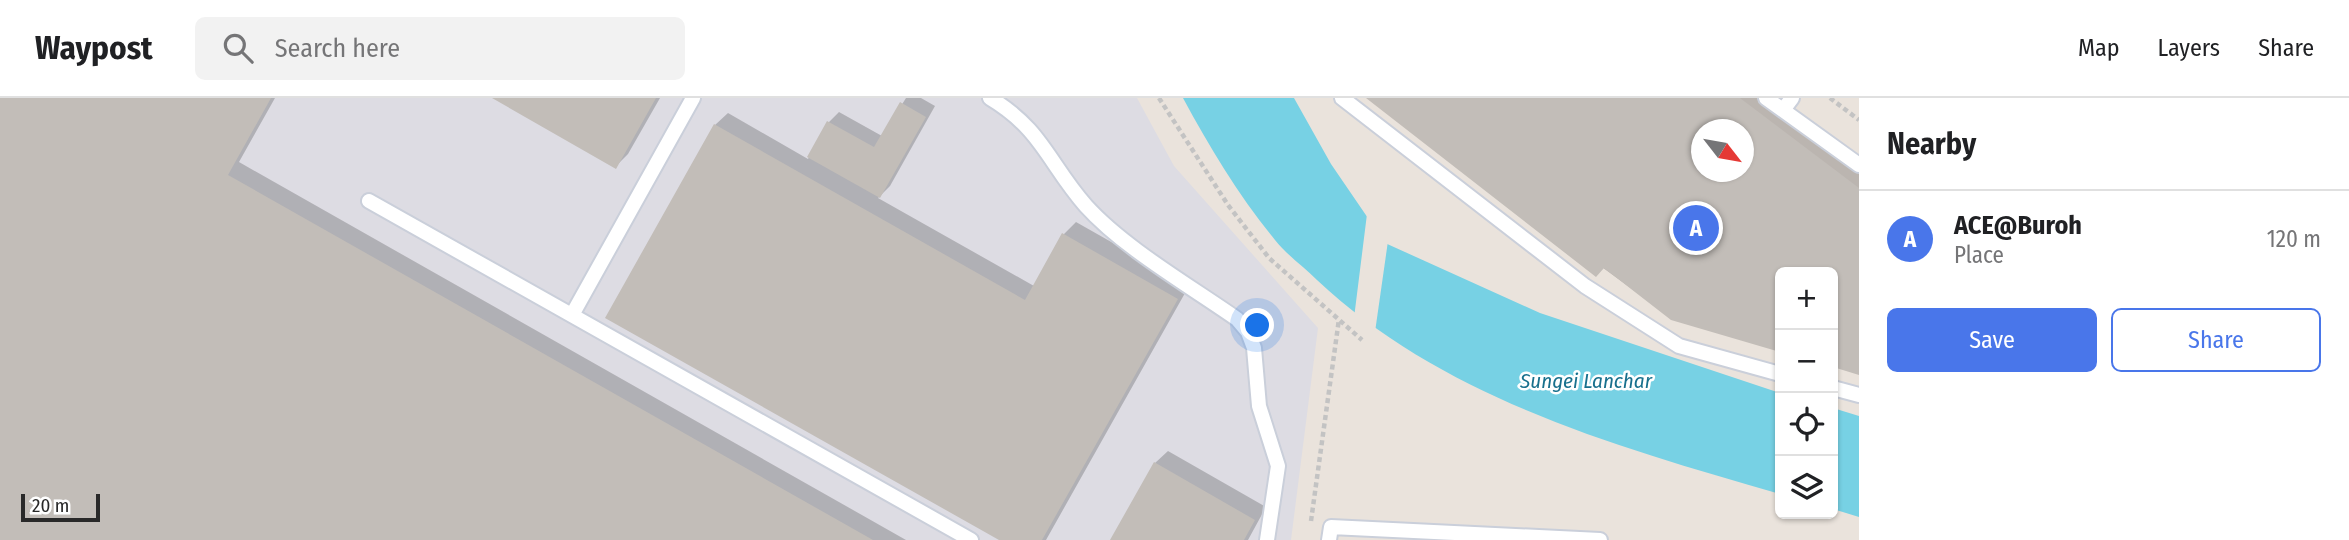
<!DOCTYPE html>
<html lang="en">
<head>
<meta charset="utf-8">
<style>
	:root { --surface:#fff; --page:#f2f2f2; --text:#202124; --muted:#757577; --line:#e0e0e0; --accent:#4976ea }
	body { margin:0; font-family:"Fira Sans Condensed",sans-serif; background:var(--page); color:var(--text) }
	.controls { position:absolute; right:21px; bottom:21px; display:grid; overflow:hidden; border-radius:10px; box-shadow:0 2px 5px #0004 }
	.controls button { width:63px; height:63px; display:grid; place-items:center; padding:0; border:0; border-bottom:2px solid var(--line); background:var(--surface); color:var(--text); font:35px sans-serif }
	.compass { position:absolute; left:1691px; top:21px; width:63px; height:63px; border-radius:50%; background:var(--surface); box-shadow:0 2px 5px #0004; rotate:121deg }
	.scale { position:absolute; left:21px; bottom:18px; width:79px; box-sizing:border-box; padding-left:7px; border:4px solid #292929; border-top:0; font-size:19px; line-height:24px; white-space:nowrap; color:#292929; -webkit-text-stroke:5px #fff; paint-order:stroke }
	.you { position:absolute; left:1258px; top:228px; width:24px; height:24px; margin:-18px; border:5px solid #fff; border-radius:50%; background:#1a73e8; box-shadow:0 0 0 10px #1a73e833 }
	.badge { display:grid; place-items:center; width:46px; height:46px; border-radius:50%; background:var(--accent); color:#fff; font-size:23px; font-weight:700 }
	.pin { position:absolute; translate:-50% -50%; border:4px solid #fff; box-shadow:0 2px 7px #0006 }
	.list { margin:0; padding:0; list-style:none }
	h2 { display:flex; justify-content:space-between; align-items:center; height:91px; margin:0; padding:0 28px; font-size:30px }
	h2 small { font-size:23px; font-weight:400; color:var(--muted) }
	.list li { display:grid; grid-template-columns:46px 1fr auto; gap:21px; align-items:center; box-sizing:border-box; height:98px; padding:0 28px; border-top:2px solid var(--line) }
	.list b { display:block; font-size:26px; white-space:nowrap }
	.list p { margin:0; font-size:23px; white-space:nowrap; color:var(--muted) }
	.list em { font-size:23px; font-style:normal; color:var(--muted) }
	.actions { display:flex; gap:14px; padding:21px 28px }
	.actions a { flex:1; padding:16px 0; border:2px solid var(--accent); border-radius:10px; text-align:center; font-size:24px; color:var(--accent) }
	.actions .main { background:var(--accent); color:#fff }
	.icon { flex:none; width:38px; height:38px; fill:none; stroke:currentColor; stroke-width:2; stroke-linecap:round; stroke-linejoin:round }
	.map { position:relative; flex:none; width:1859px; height:442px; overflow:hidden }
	header { display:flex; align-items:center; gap:42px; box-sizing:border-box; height:98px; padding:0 35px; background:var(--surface); border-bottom:2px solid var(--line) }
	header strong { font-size:33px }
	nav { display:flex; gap:38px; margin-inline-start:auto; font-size:24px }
	.search { width:490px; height:63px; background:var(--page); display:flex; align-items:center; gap:18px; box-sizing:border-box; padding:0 24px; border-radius:10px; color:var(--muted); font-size:26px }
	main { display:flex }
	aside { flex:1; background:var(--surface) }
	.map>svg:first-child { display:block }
</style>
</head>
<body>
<header>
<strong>Waypost</strong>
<div class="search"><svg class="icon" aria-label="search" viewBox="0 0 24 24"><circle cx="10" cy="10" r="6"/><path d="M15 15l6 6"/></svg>Search here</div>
<nav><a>Map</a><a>Layers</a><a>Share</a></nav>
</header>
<main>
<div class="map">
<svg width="1859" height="442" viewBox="0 0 1859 442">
	<rect width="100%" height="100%" fill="#eae3dc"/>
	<!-- industrial -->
	<path fill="#dddce3" d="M0,0H1137L1174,68L1318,230L1291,442H0Z"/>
	<!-- water -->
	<path fill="#77d1e4" d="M1183,0H1294L1331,66L1385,145L1540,215L1780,295V396C1618,349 1444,301 1317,182C1304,169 1287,157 1275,142C1239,98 1210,50 1183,0Z
		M1833,310L1859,318V419L1833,411Z"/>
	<!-- pier -->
	<path fill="#eae3dc" d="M1367,116L1388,143L1375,234L1354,220Z"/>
	<!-- shadow -->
	<path fill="#0003" fill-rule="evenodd" d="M0,0H275L239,64L906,442H0Z
		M495,0H660L628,56L616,68Z
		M906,0H921L935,8L890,88L878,100L1034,188L1064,136L1076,124L1189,188L1046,442H1003L715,27L728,15L808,61L829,24L839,14L882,38Z
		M1369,0H1768L1859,69V275L1833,267V174H1780V252L1672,220ZM1702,32H1744V74H1702Z
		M1168,353L1266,409L1248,442H1112L1155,365Z"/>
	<!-- building -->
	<path fill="#c2bdb8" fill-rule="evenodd" d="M0,0H271L228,77L873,442H0Z
		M492,0H656L616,71Z
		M1366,0H1740L1859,90V277L1833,269V174H1780V254L1671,222L1604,170L1596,179ZM1702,32H1744V74H1702Z
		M900,4L926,19L880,100L807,59L827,23L874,49Z
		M714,26L1025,202L1062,135L1178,201L1042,442H999L605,220Z
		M1154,364L1255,422L1244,442H1110Z"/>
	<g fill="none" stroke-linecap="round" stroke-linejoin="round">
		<!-- service casing -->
		<g stroke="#cacfda" stroke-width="18">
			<path id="service" d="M990,0C1042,31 1049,66 1086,108C1124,150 1190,188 1237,221L1248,234L1254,250L1259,308L1278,368L1267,442
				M1342,0L1585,188L1679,248L1780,276
				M1766,0L1859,67
				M1783,12L1792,0
				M369,103L971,442
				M572,217L693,0
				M1833,290L1859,297
				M1329,442L1331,429L1600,442"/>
		</g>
		<!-- path -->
		<path stroke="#c3c3c3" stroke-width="4.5" stroke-dasharray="5 3.5" stroke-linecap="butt" d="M1159,0L1228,107L1269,160L1362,242
			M1830,0L1859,22
			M1311,423L1339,221"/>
		<!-- service -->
		<use href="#service" stroke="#fff" stroke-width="14"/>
	</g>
	<g text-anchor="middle" stroke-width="5" stroke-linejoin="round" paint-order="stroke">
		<!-- water labels -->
		<g font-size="21" font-style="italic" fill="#18708d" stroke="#fff">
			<text x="1586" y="290">Sungei Lanchar</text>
		</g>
	</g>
</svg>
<div class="controls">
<button>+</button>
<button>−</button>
<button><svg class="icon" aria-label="locate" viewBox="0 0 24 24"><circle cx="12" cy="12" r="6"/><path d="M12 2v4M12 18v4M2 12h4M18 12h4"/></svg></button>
<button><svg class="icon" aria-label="layers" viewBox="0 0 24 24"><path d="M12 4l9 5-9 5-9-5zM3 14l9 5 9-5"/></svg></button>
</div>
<svg class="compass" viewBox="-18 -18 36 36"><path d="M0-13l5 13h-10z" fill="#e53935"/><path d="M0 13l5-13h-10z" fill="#757577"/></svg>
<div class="scale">20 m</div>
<div class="you"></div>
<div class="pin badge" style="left:1696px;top:130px">A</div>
</div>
<aside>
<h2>Nearby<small></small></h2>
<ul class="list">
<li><span class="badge">A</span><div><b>ACE@Buroh</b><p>Place</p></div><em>120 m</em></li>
</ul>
<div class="actions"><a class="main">Save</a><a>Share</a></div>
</aside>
</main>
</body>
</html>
